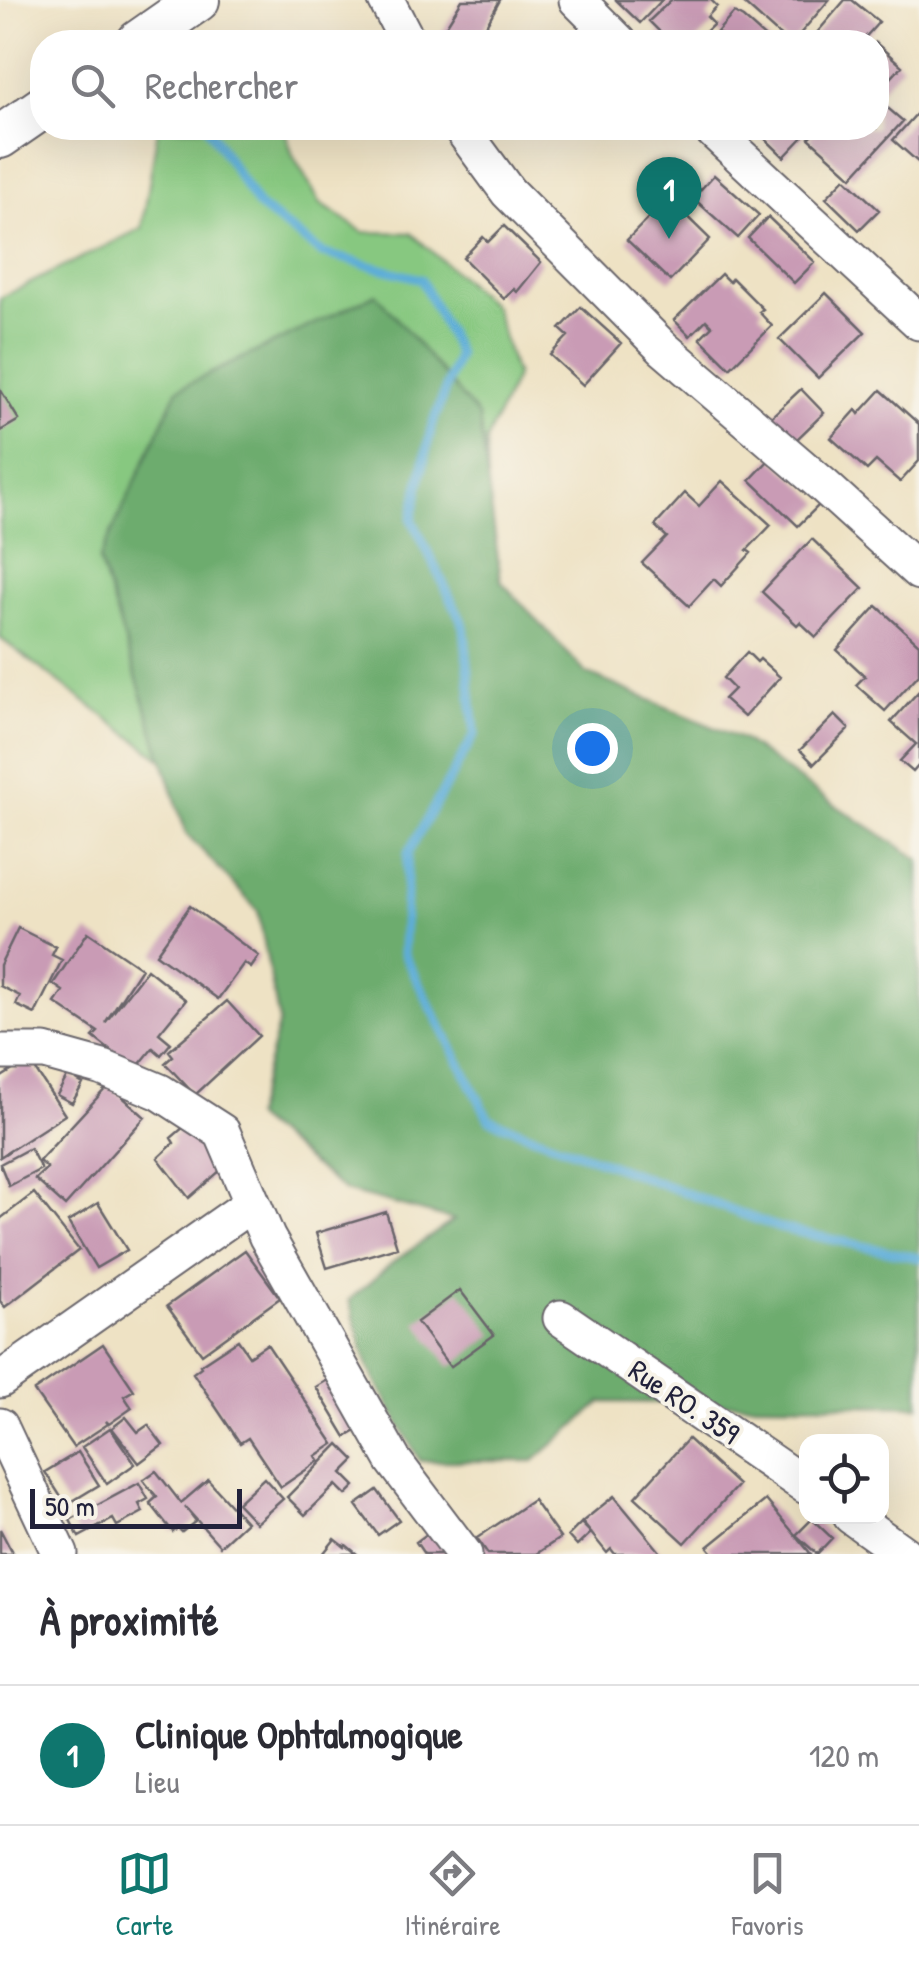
<!DOCTYPE html>
<html lang="fr">
<head>
<meta charset="utf-8">
<style>
	:root { --surface:#fff; --page:#f2f2f3; --text:#2b2b33; --muted:#7c7c81; --line:#e1e1e2; --accent:#0f766e }
	body { margin:0; font-family:"Patrick Hand",sans-serif; background:var(--page); color:var(--text) }
	.controls { position:absolute; right:30px; bottom:30px; display:grid; overflow:hidden; border-radius:20px; box-shadow:0 10px 40px #0002 }
	.controls button { width:90px; height:90px; display:grid; place-items:center; padding:0; border:0; border-bottom:2px solid var(--line); background:var(--surface); color:var(--text); font:50px sans-serif }
	.scale { position:absolute; left:30px; bottom:25px; width:212px; box-sizing:border-box; padding-left:10px; border:5px solid #22223b; border-top:0; font-size:28px; line-height:35px; white-space:nowrap; color:#22223b; -webkit-text-stroke:8px #f7f3e8; paint-order:stroke }
	.you { position:absolute; left:592px; top:748px; width:35px; height:35px; margin:-25px; border:8px solid #fff; border-radius:50%; background:#1a73e8; box-shadow:0 0 0 15px #1a73e833 }
	.badge { display:grid; place-items:center; width:65px; height:65px; border-radius:50%; background:var(--accent); color:#fff; font-size:32px; font-weight:700 }
	.pin { position:absolute; translate:-50% -82px; filter:drop-shadow(0 2px 5px #0008) }
	.pin::after { content:''; position:absolute; top:52px; width:35px; height:30px; background:inherit; clip-path:polygon(0 0,100% 0,50% 100%) }
	.list { margin:0; padding:0; list-style:none }
	h2 { display:flex; justify-content:space-between; align-items:center; height:130px; margin:0; padding:0 40px; font-size:42px }
	h2 small { font-size:32px; font-weight:400; color:var(--muted) }
	.list li { display:grid; grid-template-columns:65px 1fr auto; gap:30px; align-items:center; box-sizing:border-box; height:140px; padding:0 40px; border-top:2px solid var(--line) }
	.list b { display:block; font-size:38px; white-space:nowrap }
	.list p { margin:0; font-size:32px; white-space:nowrap; color:var(--muted) }
	.list em { font-size:32px; font-style:normal; color:var(--muted) }
	.icon { flex:none; width:55px; height:55px; fill:none; stroke:currentColor; stroke-width:2; stroke-linecap:round; stroke-linejoin:round }
	.map { position:relative; flex:none; width:919px; height:1554px; overflow:hidden }
	.search { position:absolute; background:var(--surface); box-shadow:0 10px 40px #0002; left:30px; right:30px; top:30px; height:110px; display:flex; align-items:center; gap:25px; box-sizing:border-box; padding:0 35px; border-radius:40px; color:var(--muted); font-size:38px }
	.sheet { height:270px; background:var(--surface) }
	nav { display:flex; justify-content:space-around; align-items:center; box-sizing:border-box; height:140px; border-top:2px solid var(--line); background:var(--surface); font-size:28px; color:var(--muted) }
	nav a { display:grid; justify-items:center; gap:5px }
	nav .on { color:var(--accent) }
	.map>svg:first-child { display:block }
</style>
</head>
<body>
<div class="map">
<svg width="919" height="1554" viewBox="0 0 919 1554">
	<rect width="100%" height="100%" fill="#f7f3e8"/>
	<filter id="ink" filterUnits="userSpaceOnUse"><feTurbulence type="fractalNoise" baseFrequency=".01" numOctaves="2"/><feDisplacementMap in="SourceGraphic" scale="20" xChannelSelector="R" yChannelSelector="G"/><feConvolveMatrix kernelMatrix="1 2 1 2 8 2 1 2 1" color-interpolation-filters="sRGB"/></filter>
	<filter id="wash" filterUnits="userSpaceOnUse"><feTurbulence type="fractalNoise" baseFrequency=".0048" numOctaves="4" result="noise"/><feDisplacementMap in="SourceGraphic" scale="40" xChannelSelector="R" yChannelSelector="G"/><feGaussianBlur stdDeviation="2.25" result="paint"/><feColorMatrix in="noise" values="0 0 0 0 0 0 0 0 0 0 0 0 0 0 0 0 0 1.4 0 .05"/><feComposite in="paint" operator="in"/></filter>
	<g filter="url(#wash)">
		<rect width="100%" height="100%" fill="#eee2c4"/>
		<!-- green -->
		<path fill="#87c880" stroke="#54755e" stroke-width="2.5" d="M158,128H284L293,156L321,204L363,232L411,233L494,307L516,376L486,441L488,544L530,658L175,769L0,638V298L142,228Z"/>
		<!-- forest -->
		<path fill="#6dac6e" stroke="#486754" stroke-width="2.5" d="M376,294L479,417L501,581L586,673L742,739L829,801L919,859V1406L602,1402L534,1461H420L368,1367L349,1300L396,1260L454,1220L345,1191L253,1117L279,1022L258,911L186,833L99,560L178,389Z"/>
		<g fill="none" stroke-linecap="round" stroke-linejoin="round">
			<!-- stream -->
			<path stroke="#5dadd8" stroke-width="9" d="M208,128L258,206L322,253L421,279L458,354L431,429L412,519L464,626L475,734L408,853L403,953L489,1119L779,1228L919,1258"/>
		</g>
		<g id="blocks">
			<!-- building -->
			<path fill="#c99bb5" d="M462,0H500L477,42H436Z
				M616,0H662L640,23Z
				M671,0H711L717,6L707,17L714,24L695,42H665L658,36L661,33L649,21Z
				M740,0H829L793,42H787Z
				M845,0H852L879,22L861,42H809Z
				M734,13L743,18L770,42H721L725,38L717,32Z
				M876,43L902,66L880,90L876,88Z
				M876,98L903,121L852,177L809,138L819,128H876Z
				M919,111V163L893,140Z
				M754,128H796L805,135L784,157Z
				M714,175L759,215L738,238L693,198Z
				M845,178L879,210L859,230L826,198Z
				M668,198L710,239L670,281L627,240Z
				M768,217L815,262L794,283L748,238Z
				M504,226L541,262L517,292L514,289L504,299L463,258L483,237L488,242Z
				M721,274L729,282L732,278L763,309L759,312L772,326L730,368L700,338L712,326L706,320L690,336L674,320Z
				M826,293L865,332L818,378L779,339Z
				M581,307L621,343L583,385L550,355L568,336L560,329Z
				M0,389L19,420L0,431Z
				M801,389L824,413L794,442L770,418Z
				M881,390L919,424V461L900,482L876,461L867,470L831,438L856,410L859,414Z
				M772,457L821,503L798,526L750,480Z
				M722,481L771,525L747,550L751,553L721,586L714,579L689,606L642,563L667,537L655,526L685,493L699,506Z
				M812,539L863,588L816,637L800,622L797,625L762,592Z
				M877,606L919,644V674L885,711L856,685L865,676L837,650Z
				M747,652L757,662L760,659L780,677L744,717L724,699L734,689L723,678Z
				M919,691V765L913,772L900,761L916,744L891,722Z
				M835,715L849,729L814,764L800,750Z
				M190,906L259,956L251,968L244,963L218,999L156,954Z
				M18,928L56,947L52,955L62,960L35,1014L16,1005L20,996L0,986V965Z
				M88,932L141,968L105,1023L147,969L186,1000L159,1033L171,1043L161,1055L153,1048L135,1070L93,1037L98,1032L55,1003L63,991L53,984Z
				M227,1001L259,1036L195,1095L165,1063L173,1056L169,1051Z
				M29,1060L65,1115L0,1157V1078Z
				M68,1075L83,1084L72,1103L57,1095Z
				M109,1085L145,1117L65,1206L35,1179L47,1168L39,1161Z
				M192,1120L229,1163L189,1198L158,1158L174,1143L171,1138Z
				M30,1148L41,1169L9,1186L0,1164Z
				M34,1193L79,1250L5,1307L0,1301V1219Z
				M98,1203L127,1250L96,1268L68,1222Z
				M386,1212L397,1247L327,1268L316,1233Z
				M245,1250L280,1298L202,1354L167,1306Z
				M460,1290L494,1335L450,1367L417,1322Z
				M238,1340L249,1356L267,1344L334,1444L316,1456L319,1461L281,1487L248,1438L240,1443L193,1373L201,1367L200,1365Z
				M103,1344L134,1390L124,1396L132,1408L109,1424L106,1421L108,1424L73,1447L34,1391Z
				M336,1375L366,1425L346,1437L316,1387Z
				M126,1417L138,1432L148,1425L163,1445L139,1463L112,1428Z
				M110,1428L135,1464L107,1484L82,1447Z
				M688,1439L738,1485L685,1543L635,1497Z
				M339,1444L355,1460L342,1473L355,1486L346,1495L336,1485L305,1515L287,1497Z
				M78,1452L99,1485L66,1505L45,1472Z
				M156,1471L181,1503L208,1480L246,1522L220,1546L185,1507L196,1521L182,1532L178,1528L173,1532L150,1503L157,1497L143,1480Z
				M264,1478L283,1499L256,1523L237,1503Z
				M139,1483L148,1499L139,1504L143,1512L117,1526L113,1519L79,1537L70,1520Z
				M377,1490L399,1520L378,1535L356,1505Z
				M614,1496L662,1554H615L611,1549L607,1553L582,1522Z
				M533,1500L560,1538L536,1554H488L477,1538Z
				M766,1500L811,1554H714L708,1547Z
				M812,1519L832,1538L817,1554L796,1535Z
				M581,1523L591,1533L577,1546L568,1536Z
				M0,1529L13,1554H0Z
				M431,1531L447,1554H424L416,1542Z
				M335,1539L345,1547L346,1545L357,1554H323Z"/>
		</g>
	</g>
	<g filter="url(#ink)">
		<use href="#blocks" fill-opacity="0" stroke="#69656b" stroke-width="2.5"/>
		<g fill="none" stroke-linecap="round" stroke-linejoin="round">
			<!-- minor casing -->
			<g stroke="#69656b" stroke-width="39">
				<path id="minor" d="M386,0L408,42
					M577,0L619,42
					M461,128L508,192L663,348L823,485L919,572
					M710,128L919,322
					M0,1052H45L103,1068L160,1092L222,1132L267,1237L393,1460L464,1554
					M561,1318L806,1486
					M0,1380L251,1204
					M0,1426L60,1554
					M851,1516L904,1554"/>
			</g>
			<!-- major casing -->
			<g stroke="#69656b" stroke-width="46">
				<path id="major" d="M138,42L198,0
					M0,137L42,108"/>
			</g>
			<!-- minor -->
			<use href="#minor" stroke="#fff" stroke-width="35"/>
			<!-- major -->
			<use href="#major" stroke="#fff" stroke-width="42"/>
		</g>
	</g>
	<g text-anchor="middle" stroke-width="8" stroke-linejoin="round" paint-order="stroke">
		<!-- street labels -->
		<g font-size="30" fill="#22223b" stroke="#f7f3e8">
			<text transform="translate(684 1402) rotate(34)" y="10">Rue RO. 359</text>
		</g>
	</g>
</svg>
<div class="controls">
<button><svg class="icon" aria-label="locate" viewBox="0 0 24 24"><circle cx="12" cy="12" r="6"/><path d="M12 2v4M12 18v4M2 12h4M18 12h4"/></svg></button>
</div>
<div class="scale">50 m</div>
<div class="you"></div>
<div class="pin badge" style="left:669px;top:239px">1</div>
<div class="search"><svg class="icon" aria-label="search" viewBox="0 0 24 24"><circle cx="10" cy="10" r="6"/><path d="M15 15l6 6"/></svg>Rechercher</div>
</div>
<section class="sheet">
<h2>À proximité<small></small></h2>
<ul class="list">
<li><span class="badge">1</span><div><b>Clinique Ophtalmogique</b><p>Lieu</p></div><em>120 m</em></li>
</ul>
</section>
<nav>
<a class="on"><svg class="icon" aria-label="map" viewBox="0 0 24 24"><path d="M3 6l6-2 6 2 6-2v14l-6 2-6-2-6 2zM9 4v14M15 6v14"/></svg>Carte</a>
<a><svg class="icon" aria-label="directions" viewBox="0 0 24 24"><path d="M12 3l9 9-9 9-9-9zM9 14v-3h6M13 9l2 2-2 2"/></svg>Itinéraire</a>
<a><svg class="icon" aria-label="saved" viewBox="0 0 24 24"><path d="M7 4h10v16l-5-4-5 4z"/></svg>Favoris</a>
</nav>
</body>
</html>
